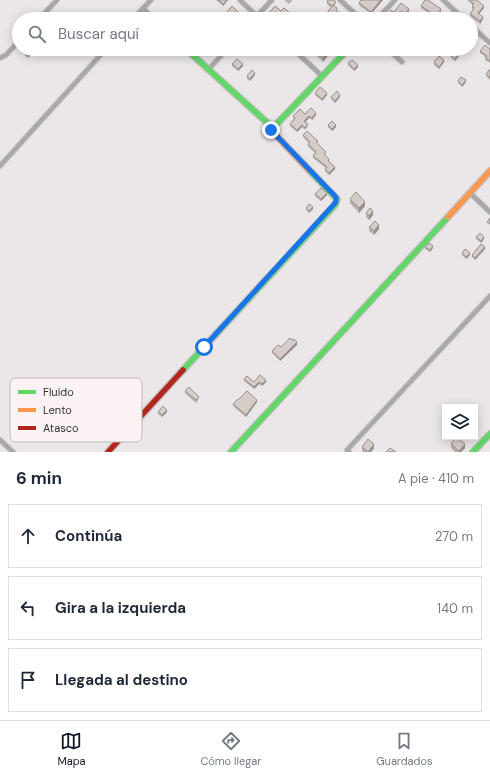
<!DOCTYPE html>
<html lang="es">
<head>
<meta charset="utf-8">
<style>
	:root { --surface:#fff; --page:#f2f2f3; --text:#1f2937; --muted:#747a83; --line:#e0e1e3; --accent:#111827 }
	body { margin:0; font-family:"DM Sans",sans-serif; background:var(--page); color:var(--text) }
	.controls { position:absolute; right:12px; bottom:12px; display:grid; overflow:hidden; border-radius:0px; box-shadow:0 2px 10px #0003 }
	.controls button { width:36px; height:36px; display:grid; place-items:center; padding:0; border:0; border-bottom:1px solid var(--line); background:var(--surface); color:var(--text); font:20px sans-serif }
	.stop { position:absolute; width:12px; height:12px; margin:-9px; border:3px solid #1a73e8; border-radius:50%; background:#fff }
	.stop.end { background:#1a73e8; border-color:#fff; box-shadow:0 1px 4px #0008 }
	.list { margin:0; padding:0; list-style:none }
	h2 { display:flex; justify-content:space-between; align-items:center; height:52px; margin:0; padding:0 16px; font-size:17px }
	h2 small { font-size:13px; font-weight:400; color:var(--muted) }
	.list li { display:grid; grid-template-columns:26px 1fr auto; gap:12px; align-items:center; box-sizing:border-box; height:64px; margin:0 8px 8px; padding:0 8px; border:1px solid var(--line); border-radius:0px }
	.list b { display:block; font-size:15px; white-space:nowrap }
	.list em { font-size:13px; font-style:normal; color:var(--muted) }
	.icon { flex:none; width:22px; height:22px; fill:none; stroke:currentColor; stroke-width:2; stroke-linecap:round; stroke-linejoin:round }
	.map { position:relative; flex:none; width:490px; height:452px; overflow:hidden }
	.search { position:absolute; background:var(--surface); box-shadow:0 2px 10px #0003; left:12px; right:12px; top:12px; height:44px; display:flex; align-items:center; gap:10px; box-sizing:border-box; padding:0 14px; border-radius:22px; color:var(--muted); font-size:15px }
	.sheet { height:268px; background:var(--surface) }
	nav { display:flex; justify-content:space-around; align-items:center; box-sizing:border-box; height:56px; border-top:1px solid var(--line); background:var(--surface); font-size:11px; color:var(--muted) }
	nav a { display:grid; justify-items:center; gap:2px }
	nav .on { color:var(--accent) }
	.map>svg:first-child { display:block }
</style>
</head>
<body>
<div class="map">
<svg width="490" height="452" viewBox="0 0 490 452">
	<rect width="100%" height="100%" fill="#ebe6e7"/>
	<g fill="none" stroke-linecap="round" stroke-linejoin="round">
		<!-- street casing -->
		<g stroke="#c5c2c3" stroke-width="6">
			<path id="street" d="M240,0L260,19
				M340,0L361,19
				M443,0L464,19
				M143,8L154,19
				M39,19L57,0
				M133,19L151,0
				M254,19L272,0
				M377,19L395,0
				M471,26L490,43
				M293,49L322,76
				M388,49L402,62
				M0,58L6,55L19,41
				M208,70L227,49
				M0,166L106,49
				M470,193L490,212
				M0,440L13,452
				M349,452L347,450L490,296"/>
		</g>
		<!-- fast casing -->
		<g stroke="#c5c2c3" stroke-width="8">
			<path id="fast" d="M186,49L273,128L348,49
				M183,370L335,205L337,199L309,170
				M231,452L448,217
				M473,452L490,434"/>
		</g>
		<!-- slow casing -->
		<g stroke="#c5c2c3" stroke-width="8">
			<path id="slow" d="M271,130L309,170
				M448,217L490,171"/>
		</g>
		<!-- jam casing -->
		<g stroke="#c5c2c3" stroke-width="8">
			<path id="jam" d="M108,452L183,370"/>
		</g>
		<!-- street -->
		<use href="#street" stroke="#a9a8a8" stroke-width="4"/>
		<!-- fast -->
		<use href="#fast" stroke="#63d668" stroke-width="5.5"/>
		<!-- slow -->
		<use href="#slow" stroke="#ff974d" stroke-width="5.5"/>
		<!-- jam -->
		<use href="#jam" stroke="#b3261e" stroke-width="5.5"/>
	</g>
	<!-- wall -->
	<path fill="#b8afac" d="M216,0H228L223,6Z
		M284,0H292V1L289,4Z
		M361,0H383L371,14L359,5V3Z
		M467,0H477L484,8L479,14L483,19L480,24L470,16V14L473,9L472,8V6L473,5Z
		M327,2L336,4L334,6L337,11L344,17L350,19H329L326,16V14L331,8L327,4Z
		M421,6L441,11L436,18L421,8Z
		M281,11L289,14L288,15L292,19H276L269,15V13Z
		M409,11L405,16L401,13L397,19H388L387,18V16L394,12Z
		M34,49V51L28,58L25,56V52Z
		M308,49H331L330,50V53L323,62L313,52L312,54L308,51Z
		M464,49V50L455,61L451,58V56Z
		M490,49V63L485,60L486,57L480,53V51Z
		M434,62H444L439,69L434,65Z
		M348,63L358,67L354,71L348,65Z
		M232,64L243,66L238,71L232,66Z
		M490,70V80L486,76V74Z
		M255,75L250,81L247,79V76Z
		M458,81L466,82L462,87L458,83Z
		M315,93L327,95L322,101L315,95Z
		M331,97H340L335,103L331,99Z
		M305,114L316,115L312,120L309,118L305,122L308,126L305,130L302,127L297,132L290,126V124L294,119L293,118V116Z
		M328,125L336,127L332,131L328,127Z
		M303,135L318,143H317L326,154L325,155L329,161L335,169L329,175L325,171V169L326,168L313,158V156L315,153L308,146V144L309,143L303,137Z
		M315,194L327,195L321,201L315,196Z
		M350,199L365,206L359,213L350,203Z
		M306,208L313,209L309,213L306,210Z
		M366,213L373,215L369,220L366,217Z
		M369,227L379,229L374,235L369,231Z
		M476,237L484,239L481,243L476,239Z
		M425,247L433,248L430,252L425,249Z
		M485,249L475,260L472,257V255Z
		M462,253L470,255L466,259L462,255Z
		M292,340L297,345L280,361L272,353V351L281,347Z
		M244,379L254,382H266L262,386L259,384L254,389L244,381Z
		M185,391L199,399L196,403L185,393Z
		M239,399L257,402L246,417L233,406V404Z
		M158,412H167L162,417L158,414Z
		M451,444L465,448L461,452H455L451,448Z
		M362,447L374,448L371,452H363L362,451Z"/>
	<!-- shaded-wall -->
	<path fill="#968f8c" d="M227,0H228L223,6V4Z
		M381,0H383L371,14V12Z
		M484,6V8L478,15V13Z
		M409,9V11L405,16V14Z
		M441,9V11L436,18V16Z
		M401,11V13L397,19H396Z
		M239,13V15L235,19H233Z
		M483,17V19L480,24V21Z
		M32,49H34V51L28,58V54Z
		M328,49H331L330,50V53L323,62V58Z
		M463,49H464V50L455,61V59Z
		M444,60V62L439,69V67Z
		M243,64V66L238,71V69Z
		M358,65V67L354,71V69Z
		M255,73V75L250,81V79Z
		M466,80V82L462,87V85Z
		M327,93V95L322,101V99Z
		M340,95V97L335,103V101Z
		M316,113V115L312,120V118Z
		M309,116V118L304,123V121Z
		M302,125V127L297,132V130Z
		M336,125V127L332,131V129Z
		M335,167V169L329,175V173Z
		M327,193V195L321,201V199Z
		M365,202V206L359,213V208Z
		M313,207V209L309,213V211Z
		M373,211V215L369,220V216Z
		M379,225V229L374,235V231Z
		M484,237V239L481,243V241Z
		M433,246V248L430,252V250Z
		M485,247V249L475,260V258Z
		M470,253V255L466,259V257Z
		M297,342V345L280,361V359Z
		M266,380V382L262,386V384Z
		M259,382V384L254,389V387Z
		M257,400V402L246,417V415Z
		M167,410V412L162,417V415Z
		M374,444V448L371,452H368Z
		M465,444V448L461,452H459V451Z"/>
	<!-- building -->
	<path fill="#d6ccc8" stroke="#968f8c" d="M218,0H227L223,4Z
		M328,0H334L336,2L333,5L337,8L336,10L344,17L346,16L350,19H332L326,14L333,5L332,6L327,2Z
		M361,0H381L371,12L359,3Z
		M425,0H428L441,9L436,16L421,6Z
		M469,0H477L484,6L478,13L483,17L480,21L470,14L474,8L472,6L474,4Z
		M401,3L409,9L405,14L401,11L396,19H391L387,16L391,10L394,12Z
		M232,6L239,13L233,19H221Z
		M275,6L281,11L284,8L289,12L287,14L292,19H283L281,17L279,19L269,13Z
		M200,15L202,17L203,16L207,19H199L198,18Z
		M485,45L490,49V61L485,57L487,56L480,51Z
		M27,49H32L28,54L25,52Z
		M314,49H330L323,58Z
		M457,49H463L455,59L451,56Z
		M439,56L444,60L439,67L434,62Z
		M237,59L243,64L238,69L232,64Z
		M352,60L358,65L354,69L348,63Z
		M252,70L255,73L250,79L247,76Z
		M489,70H490V78L486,74Z
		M461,77L466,80L462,85L458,81Z
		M320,87L327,93L322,99L315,93Z
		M337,91L340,95L335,101L331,97Z
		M311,108L316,113L312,118L309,116L304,121L308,124L305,128L302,125L297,130L290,124L295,118L293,116L300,109L305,114Z
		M332,121L336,125L332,129L328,125Z
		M307,131L318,141L316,142L326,152L324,154L329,159L328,161L335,167L329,173L325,169L327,167L313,156L316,152L308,144L310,142L303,135Z
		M321,188L327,193L321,199L315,194Z
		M356,192L365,202L359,208L350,199Z
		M309,204L313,207L309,211L306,208Z
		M370,208L373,211L369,216L366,213Z
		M490,218V224L487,222Z
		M375,221L379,225L374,231L369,227Z
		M480,233L484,237L481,241L476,237Z
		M429,243L433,246L430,250L425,247Z
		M481,244L485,247L475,258L472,255Z
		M465,249L470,253L466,257L462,253Z
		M290,338L292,340L294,339L297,342L280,359L272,351L278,345L281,347Z
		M260,375L266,380L262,384L259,382L254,387L244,379L247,376L254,382Z
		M189,387L199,397L196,400L185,391Z
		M247,391L257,400L246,415L233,404L238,399H239Z
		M163,406L167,410L162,415L158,412Z
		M456,437L465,444L459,451L451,444Z
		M368,439L374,444L368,452L362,447Z
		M390,448L396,452H386Z"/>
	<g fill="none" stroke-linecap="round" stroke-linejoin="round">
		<!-- route -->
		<path stroke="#1a73e8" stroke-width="5" d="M204,347L336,202V197L333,194L271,130"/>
	</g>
	<!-- legend -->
	<rect x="10" y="378" width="132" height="64" rx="6" fill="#faf2f3" stroke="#beb8b8" stroke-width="1"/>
	<rect x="18" y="390" width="18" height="4" fill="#63d668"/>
	<rect x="18" y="408" width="18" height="4" fill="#ff974d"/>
	<rect x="18" y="426" width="18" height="4" fill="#b3261e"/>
	<g font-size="11" fill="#333030">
		<text x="43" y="396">Fluido</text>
		<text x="43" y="414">Lento</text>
		<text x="43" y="432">Atasco</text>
	</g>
</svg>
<div class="controls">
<button><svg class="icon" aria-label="layers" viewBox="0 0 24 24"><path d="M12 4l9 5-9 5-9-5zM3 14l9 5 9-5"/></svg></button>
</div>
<div class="stop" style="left:204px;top:347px"></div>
<div class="stop end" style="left:271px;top:130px"></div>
<div class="search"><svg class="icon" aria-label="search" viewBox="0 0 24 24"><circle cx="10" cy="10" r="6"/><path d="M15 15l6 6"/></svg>Buscar aquí</div>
</div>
<section class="sheet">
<h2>6 min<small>A pie · 410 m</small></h2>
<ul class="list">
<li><svg class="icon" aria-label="ahead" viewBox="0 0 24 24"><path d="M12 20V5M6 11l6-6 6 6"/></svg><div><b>Continúa</b></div><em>270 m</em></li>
<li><svg class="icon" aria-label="left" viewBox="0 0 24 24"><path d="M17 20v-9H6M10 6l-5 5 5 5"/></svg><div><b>Gira a la izquierda</b></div><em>140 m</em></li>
<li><svg class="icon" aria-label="arrive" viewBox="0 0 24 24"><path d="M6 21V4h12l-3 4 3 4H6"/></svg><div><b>Llegada al destino</b></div></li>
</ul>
</section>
<nav>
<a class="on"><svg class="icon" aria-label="map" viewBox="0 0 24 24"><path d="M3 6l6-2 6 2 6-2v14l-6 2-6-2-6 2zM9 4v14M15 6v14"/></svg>Mapa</a>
<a><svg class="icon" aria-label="directions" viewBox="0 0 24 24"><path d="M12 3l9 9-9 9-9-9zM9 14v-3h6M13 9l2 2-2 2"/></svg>Cómo llegar</a>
<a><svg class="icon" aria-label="saved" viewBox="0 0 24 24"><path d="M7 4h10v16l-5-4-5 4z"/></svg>Guardados</a>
</nav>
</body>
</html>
